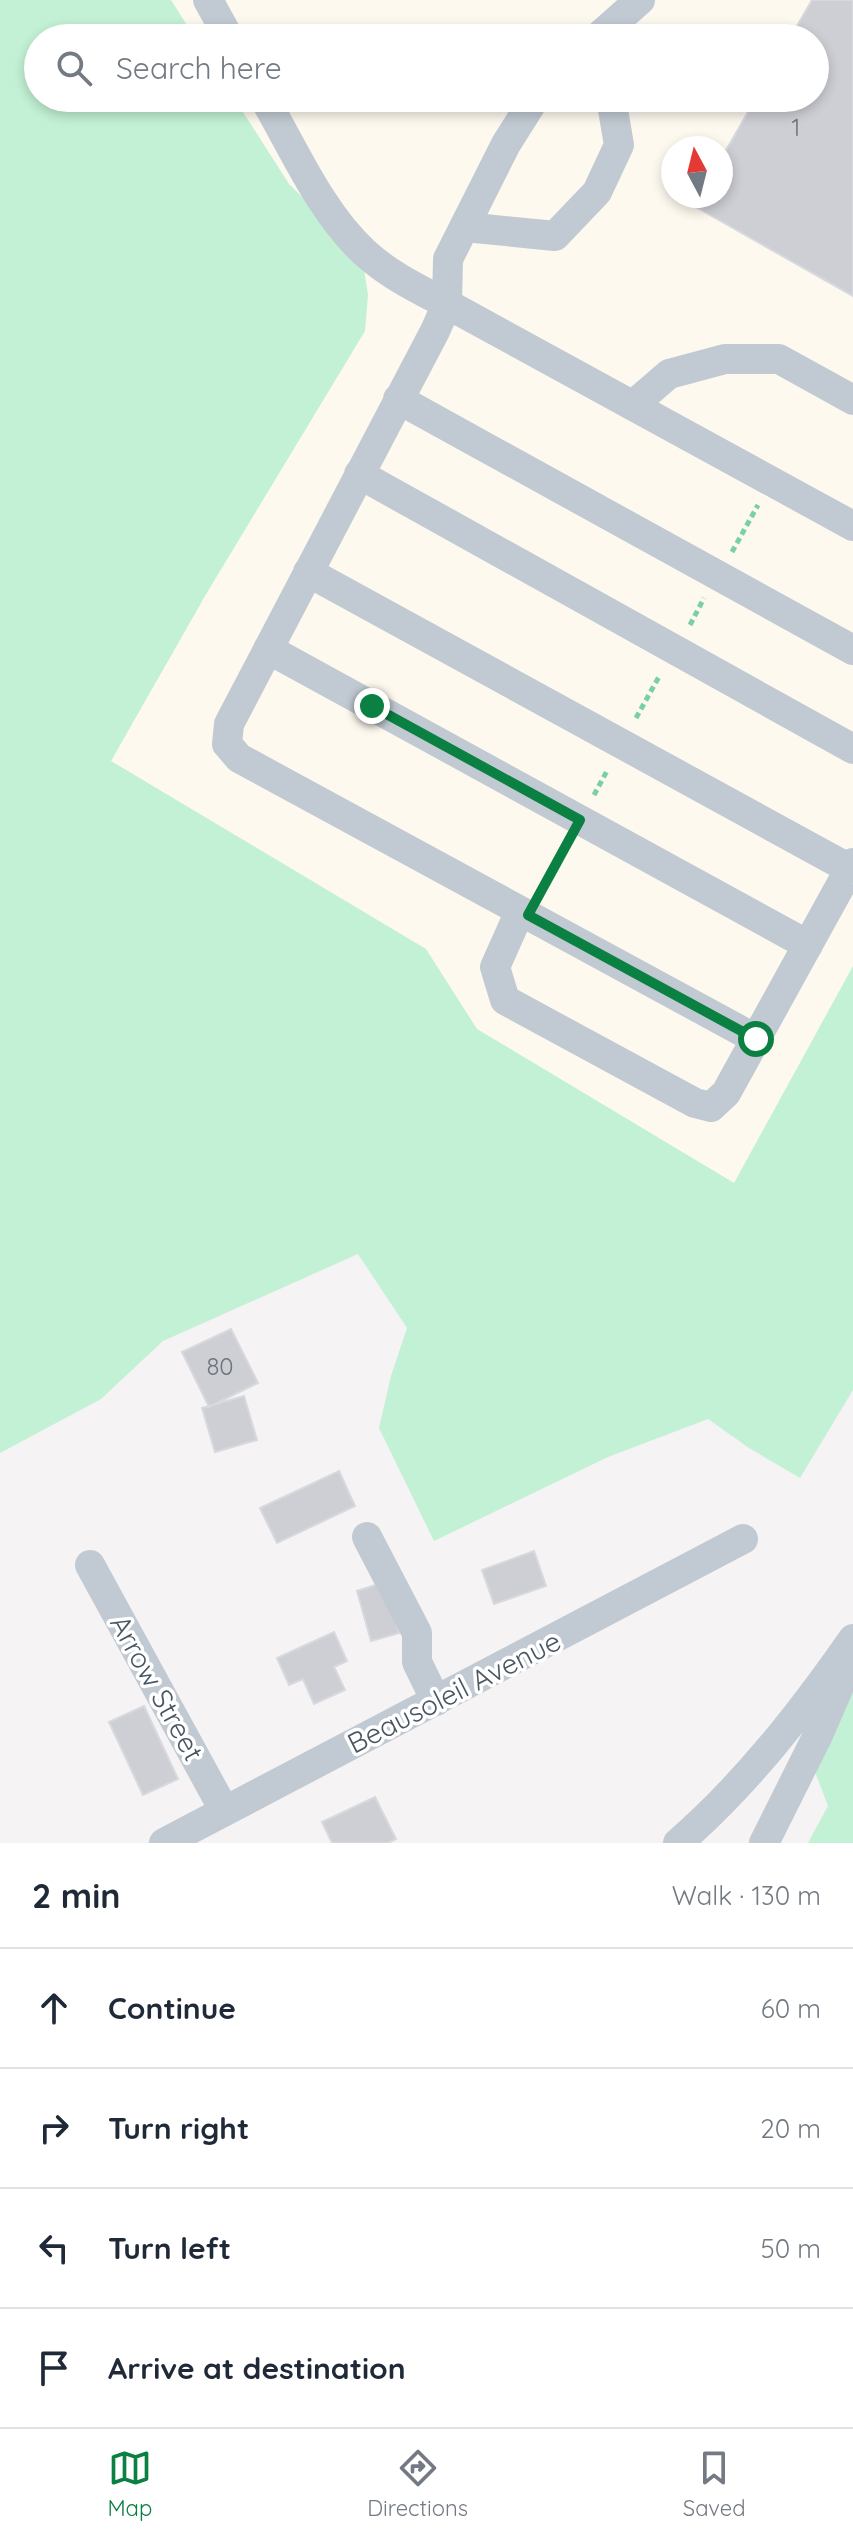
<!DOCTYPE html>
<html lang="en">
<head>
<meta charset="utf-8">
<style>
	:root { --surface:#fff; --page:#f2f2f3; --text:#1f2937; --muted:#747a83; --line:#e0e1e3; --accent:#0b8043 }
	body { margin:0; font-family:Quicksand,sans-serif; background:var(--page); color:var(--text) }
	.compass { position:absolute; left:661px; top:136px; width:72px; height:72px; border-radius:50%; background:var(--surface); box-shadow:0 4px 12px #0003; rotate:353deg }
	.stop { position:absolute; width:24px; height:24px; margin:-18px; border:6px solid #0b8043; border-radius:50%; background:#fff }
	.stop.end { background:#0b8043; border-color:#fff; box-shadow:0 2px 8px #0008 }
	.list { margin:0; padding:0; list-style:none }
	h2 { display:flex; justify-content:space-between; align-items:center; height:104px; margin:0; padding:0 32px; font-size:34px }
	h2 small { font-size:26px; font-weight:400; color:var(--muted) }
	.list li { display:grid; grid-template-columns:52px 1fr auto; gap:24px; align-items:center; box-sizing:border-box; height:120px; padding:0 32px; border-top:2px solid var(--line) }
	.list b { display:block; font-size:30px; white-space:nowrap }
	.list em { font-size:26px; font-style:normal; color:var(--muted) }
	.icon { flex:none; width:44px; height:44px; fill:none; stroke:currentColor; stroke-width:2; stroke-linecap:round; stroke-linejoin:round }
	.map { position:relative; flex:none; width:853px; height:1843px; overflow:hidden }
	.search { position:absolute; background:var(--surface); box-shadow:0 4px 12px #0003; left:24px; right:24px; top:24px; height:88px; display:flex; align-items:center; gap:20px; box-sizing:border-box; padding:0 28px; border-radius:44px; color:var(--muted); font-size:30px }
	.sheet { height:584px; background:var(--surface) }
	nav { display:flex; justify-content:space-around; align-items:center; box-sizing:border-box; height:112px; border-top:2px solid var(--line); background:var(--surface); font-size:22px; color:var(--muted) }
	nav a { display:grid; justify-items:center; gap:4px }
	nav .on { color:var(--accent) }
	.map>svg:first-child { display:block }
</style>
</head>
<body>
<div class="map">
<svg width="853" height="1843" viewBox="0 0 853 1843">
	<rect width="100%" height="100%" fill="#f5f3f3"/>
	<!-- commercial -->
	<path fill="#fdf9ef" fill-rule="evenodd" d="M171,0H853V969L734,1183L477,1029L425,949L111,761L205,596L362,256L289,184L234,98H815V38H195ZM673,148H721V196H673Z"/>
	<!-- green -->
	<path fill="#c3f1d5" d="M0,0H171L195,38H38V98H234L289,184L362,256L368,295L365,331L205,596L111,761L426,949L477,1029L734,1183L853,966V1390L800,1478L749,1448L708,1419L608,1457L434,1541L379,1428L391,1376L407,1328L358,1254L163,1341L101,1399L0,1453Z
		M853,1641V1843H808L828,1806L815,1772Z"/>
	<!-- building -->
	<path fill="#cdcfd5" stroke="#d7d9de" stroke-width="2" d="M812,0H853V296L694,206L700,196H721V159L756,98H815V38H790Z
		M231,1329L258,1383L209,1407L182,1352Z
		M244,1396L257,1440L215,1452L202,1408Z
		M339,1471L355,1506L277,1543L260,1508Z
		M534,1551L546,1586L494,1604L482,1570Z
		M385,1582L399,1633L371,1641L357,1591Z
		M334,1632L347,1661L334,1667L345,1690L314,1704L303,1679L289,1685L277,1658Z
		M144,1706L178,1779L143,1795L109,1722Z
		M375,1797L396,1839L388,1843H332L322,1822Z"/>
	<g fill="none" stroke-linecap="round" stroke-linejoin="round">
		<!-- path -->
		<path stroke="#7ad0a6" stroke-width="5" stroke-dasharray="6 4" stroke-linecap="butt" d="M732,552L758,505
			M690,625L704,598
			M636,718L660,675
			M594,795L608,769
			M542,890L566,846"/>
		<!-- minor -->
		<path stroke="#c1cad2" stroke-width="30" d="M208,0L229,38
			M597,38L640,0
			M264,98C294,149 320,211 364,252C389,275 418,289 447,304L853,526
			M535,98L506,144L448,259L447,304L435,331L229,724L227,744L239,758L756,1039
			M464,227L555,236L597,192L619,145L611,98
			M398,399L853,650
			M633,405L669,374L725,359H779L853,400
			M359,474L853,749
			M308,572L850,869
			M268,649L808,945
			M520,911L495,967L505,1000L695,1103L711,1107L726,1093L853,863
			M367,1537L417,1633V1662L436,1701
			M90,1565L224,1810
			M164,1843L743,1539
			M678,1843C746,1784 802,1712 853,1639
			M764,1843L818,1735L847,1668"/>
	</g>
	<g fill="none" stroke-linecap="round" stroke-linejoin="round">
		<!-- route -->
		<path stroke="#0b8043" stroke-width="10" d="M372,706L580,820L528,915L756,1039"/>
	</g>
	<g text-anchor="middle" stroke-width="7" stroke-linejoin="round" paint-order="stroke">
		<!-- number labels -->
		<g font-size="24" fill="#6b747e">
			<text x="796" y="136">1</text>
			<text x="220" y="1375">80</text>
		</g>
		<!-- street labels -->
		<g font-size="28" fill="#4a5661" stroke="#fff">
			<text transform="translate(157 1688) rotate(61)" y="10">Arrow Street</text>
			<text transform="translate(454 1692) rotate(-27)" y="10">Beausoleil Avenue</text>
		</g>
	</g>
</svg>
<svg class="compass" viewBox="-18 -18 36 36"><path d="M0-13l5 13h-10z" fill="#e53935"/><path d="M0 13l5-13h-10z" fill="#747a83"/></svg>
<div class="stop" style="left:756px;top:1039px"></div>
<div class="stop end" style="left:372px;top:706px"></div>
<div class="search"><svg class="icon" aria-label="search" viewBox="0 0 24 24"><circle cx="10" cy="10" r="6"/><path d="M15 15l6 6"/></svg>Search here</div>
</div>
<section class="sheet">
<h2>2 min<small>Walk · 130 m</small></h2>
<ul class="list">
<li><svg class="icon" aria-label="ahead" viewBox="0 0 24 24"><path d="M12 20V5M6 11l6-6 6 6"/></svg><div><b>Continue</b></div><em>60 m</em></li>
<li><svg class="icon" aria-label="right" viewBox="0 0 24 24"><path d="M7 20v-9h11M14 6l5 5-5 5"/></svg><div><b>Turn right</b></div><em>20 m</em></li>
<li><svg class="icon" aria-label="left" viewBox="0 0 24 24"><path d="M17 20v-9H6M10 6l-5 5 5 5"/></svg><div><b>Turn left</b></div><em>50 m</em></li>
<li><svg class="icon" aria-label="arrive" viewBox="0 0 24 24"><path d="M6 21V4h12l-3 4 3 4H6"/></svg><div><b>Arrive at destination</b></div></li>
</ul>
</section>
<nav>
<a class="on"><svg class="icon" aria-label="map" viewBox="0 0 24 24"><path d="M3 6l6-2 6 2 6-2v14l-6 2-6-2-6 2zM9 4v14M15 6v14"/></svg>Map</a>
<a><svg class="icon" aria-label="directions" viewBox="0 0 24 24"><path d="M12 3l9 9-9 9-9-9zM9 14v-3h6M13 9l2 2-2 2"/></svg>Directions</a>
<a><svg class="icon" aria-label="saved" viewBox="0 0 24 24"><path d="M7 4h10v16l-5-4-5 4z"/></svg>Saved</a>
</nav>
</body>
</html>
